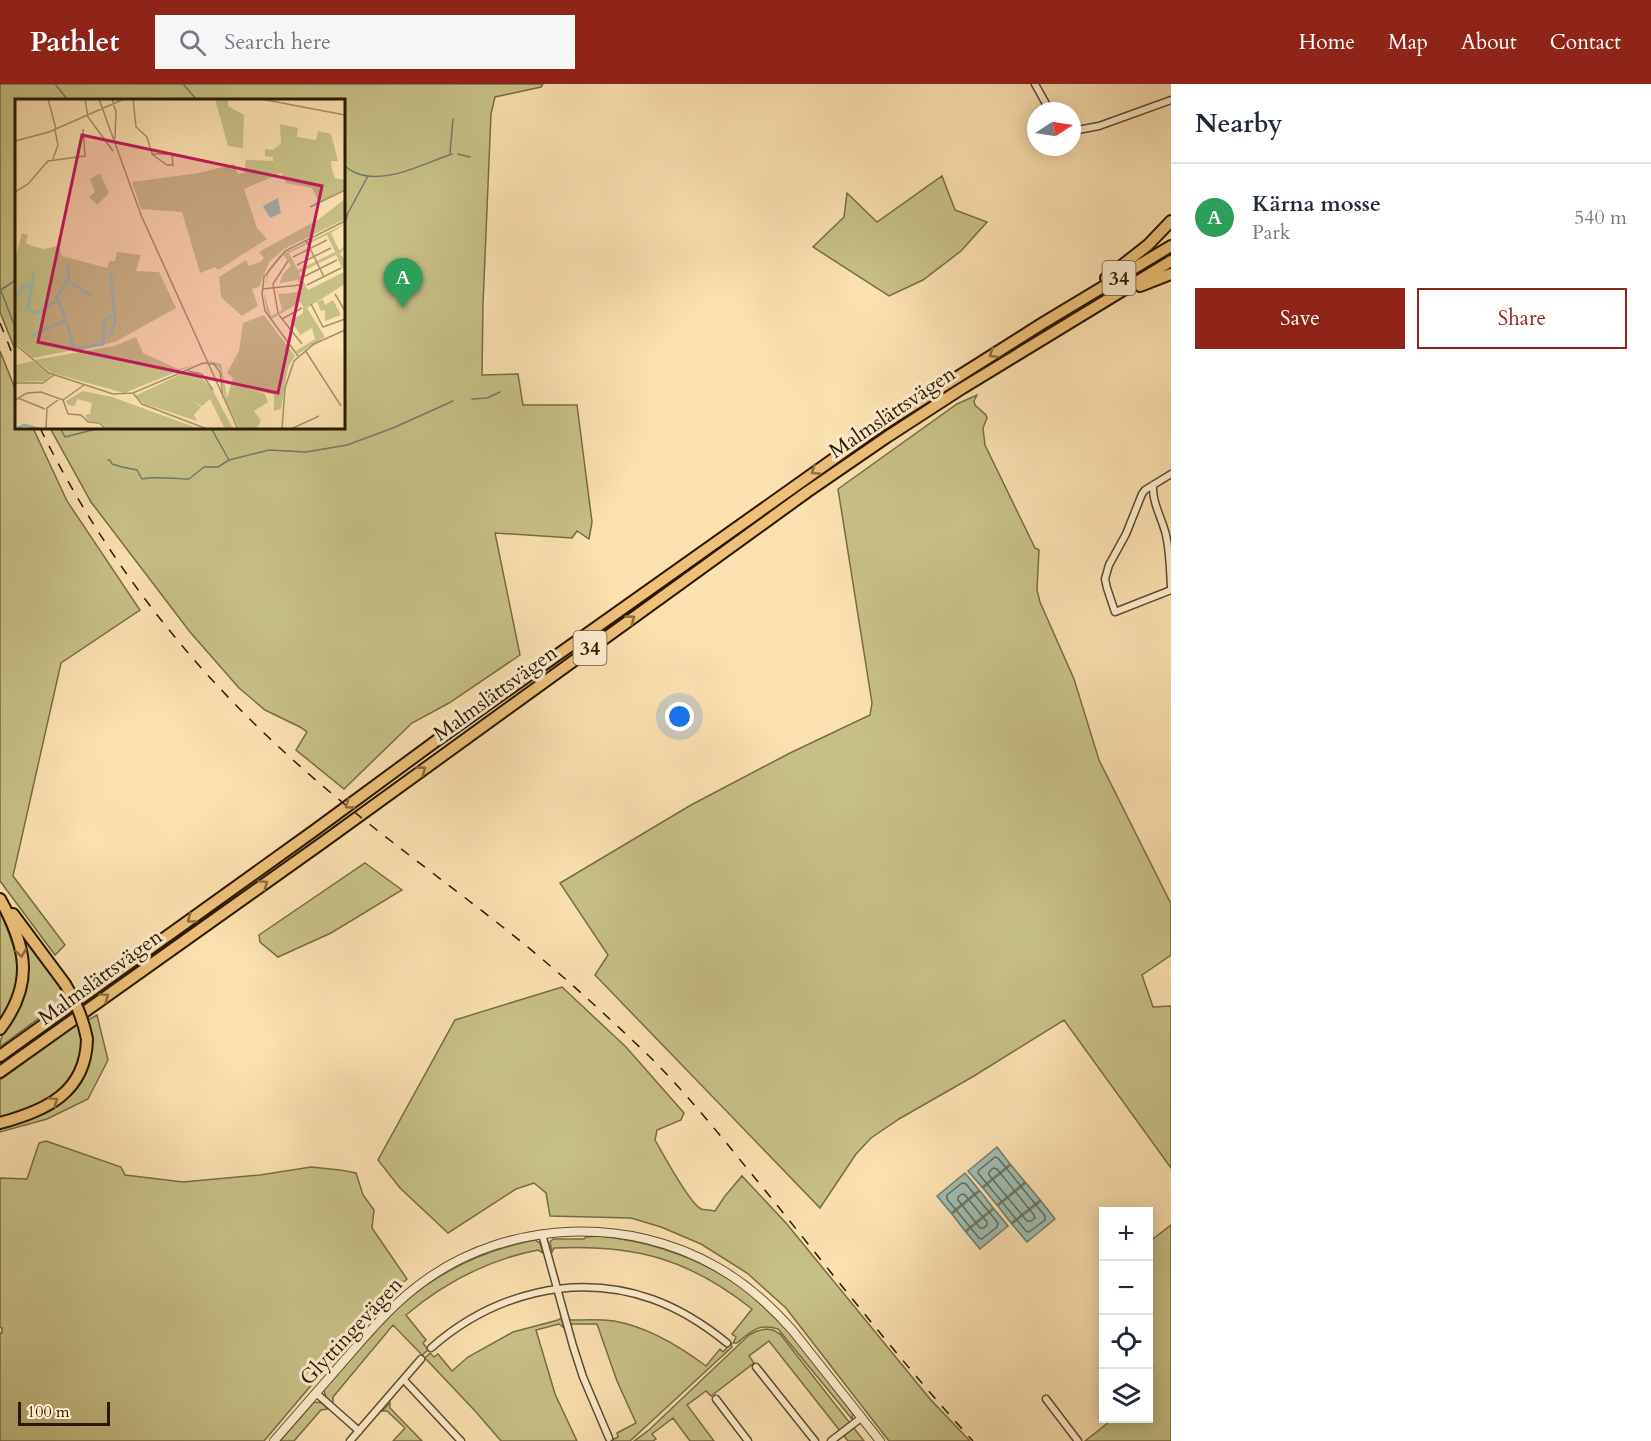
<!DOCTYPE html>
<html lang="en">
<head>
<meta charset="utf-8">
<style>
	:root { --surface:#fff; --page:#f6f6f7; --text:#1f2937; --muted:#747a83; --line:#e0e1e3; --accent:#8f2418 }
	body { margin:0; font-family:Cardo,serif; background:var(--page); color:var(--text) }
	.controls { position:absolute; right:18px; bottom:18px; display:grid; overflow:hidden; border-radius:0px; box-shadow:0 3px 15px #0003 }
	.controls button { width:54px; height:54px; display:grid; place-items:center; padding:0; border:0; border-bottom:2px solid var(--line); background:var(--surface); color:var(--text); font:30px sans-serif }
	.compass { position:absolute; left:1027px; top:18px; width:54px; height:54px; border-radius:50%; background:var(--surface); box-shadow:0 3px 15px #0003; rotate:78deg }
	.scale { position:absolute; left:18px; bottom:15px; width:92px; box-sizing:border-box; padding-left:6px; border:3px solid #2a1901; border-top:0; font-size:16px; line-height:21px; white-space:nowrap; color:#2a1901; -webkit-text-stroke:4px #fcebcc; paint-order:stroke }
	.you { position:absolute; left:680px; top:633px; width:21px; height:21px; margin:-15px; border:4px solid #fff; border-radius:50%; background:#1a73e8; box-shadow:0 0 0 9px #1a73e833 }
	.badge { display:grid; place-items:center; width:39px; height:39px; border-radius:50%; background:var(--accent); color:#fff; font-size:20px; font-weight:700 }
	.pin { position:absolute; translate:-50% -50px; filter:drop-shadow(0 2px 3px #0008) }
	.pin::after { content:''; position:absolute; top:32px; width:21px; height:18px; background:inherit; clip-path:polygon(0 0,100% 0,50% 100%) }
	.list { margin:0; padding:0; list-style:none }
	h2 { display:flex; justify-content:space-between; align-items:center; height:78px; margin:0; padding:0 24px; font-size:26px }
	h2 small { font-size:20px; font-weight:400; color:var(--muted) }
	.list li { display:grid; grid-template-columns:39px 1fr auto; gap:18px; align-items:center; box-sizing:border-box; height:108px; padding:0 24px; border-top:2px solid var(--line) }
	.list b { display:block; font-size:22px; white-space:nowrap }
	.list p { margin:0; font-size:20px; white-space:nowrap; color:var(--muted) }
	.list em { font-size:20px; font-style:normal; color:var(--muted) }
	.actions { display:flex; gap:12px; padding:18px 24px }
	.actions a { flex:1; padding:14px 0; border:2px solid var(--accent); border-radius:0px; text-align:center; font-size:21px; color:var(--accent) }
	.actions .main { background:var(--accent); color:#fff }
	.icon { flex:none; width:33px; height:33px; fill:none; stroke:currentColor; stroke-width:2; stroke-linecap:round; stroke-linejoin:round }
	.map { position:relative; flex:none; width:1171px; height:1357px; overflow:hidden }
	header { display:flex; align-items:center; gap:36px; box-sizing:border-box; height:84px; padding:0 30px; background:var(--accent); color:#fff }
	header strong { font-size:28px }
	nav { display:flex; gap:33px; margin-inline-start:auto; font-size:21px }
	.search { width:420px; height:54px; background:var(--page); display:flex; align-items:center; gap:15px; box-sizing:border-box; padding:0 21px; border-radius:0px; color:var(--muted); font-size:22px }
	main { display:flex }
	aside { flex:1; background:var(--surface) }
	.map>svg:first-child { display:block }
</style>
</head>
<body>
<header>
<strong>Pathlet</strong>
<div class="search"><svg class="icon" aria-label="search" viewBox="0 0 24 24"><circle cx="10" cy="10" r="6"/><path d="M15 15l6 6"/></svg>Search here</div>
<nav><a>Home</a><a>Map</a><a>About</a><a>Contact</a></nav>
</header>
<main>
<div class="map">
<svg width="1171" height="1357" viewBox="0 0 1171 1357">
	<rect width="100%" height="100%" fill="#fbe0b0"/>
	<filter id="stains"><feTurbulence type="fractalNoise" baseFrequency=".00333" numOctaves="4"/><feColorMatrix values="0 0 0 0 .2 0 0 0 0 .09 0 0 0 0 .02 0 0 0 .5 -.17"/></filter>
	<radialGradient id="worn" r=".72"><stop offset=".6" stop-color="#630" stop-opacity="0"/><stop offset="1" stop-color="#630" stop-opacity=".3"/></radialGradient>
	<!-- green -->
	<path fill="#c7c086" stroke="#786c44" stroke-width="1.5" d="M0,0H543L541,3L495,13L491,30L483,220L482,291L518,290L523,321H577L592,438L589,455L577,447L572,454L495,449L520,571L449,619L412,639L344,705L296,666L307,648L300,643L265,626L239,604L190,548L91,418L50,344H344V16H16V268L0,228Z
		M942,92L955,126L987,138L961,167L923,196L889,212L813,163L844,133L847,109L877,138Z
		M0,267L16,307V344H33L67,417L140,526L61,579L13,792L65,861L55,871L0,797Z
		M977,311L974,317L975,321L986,331L987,334L983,344L985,361L1035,464L1039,466L1037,506L1040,518L1074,595L1099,676L1171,820V871L1142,891L1153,923L1171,922V1084L1064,936L974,992L899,1035L871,1054L856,1070L820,1124L595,891L608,871L560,799L691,721L790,669L870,631L872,619L838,405L957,320Z
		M365,779L402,806L331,849L278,873L260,858L259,851Z
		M0,827C10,852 23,880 16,907C12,918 6,928 0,937Z
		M21,848L63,907L66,914L0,963C0,949 8,945 14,934C33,903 30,882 21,848Z
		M562,903L626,963L684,1029L681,1036L657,1046L655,1056C663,1070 689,1119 701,1125C704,1126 711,1126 715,1127L725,1112L742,1092L786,1139L930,1315L970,1357H889L786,1224L747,1189L701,1160L661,1143L631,1134L550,1132L546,1109L534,1099L516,1105L448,1149L400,1104L378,1076L455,936Z
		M97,931L108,976L88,1015L47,1035L0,1048V1043C17,1039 37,1035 53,1025C85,1004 97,973 88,936Z
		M79,939C81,948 84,958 82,967C79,989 61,1012 41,1021C28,1027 13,1030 0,1035V996Z
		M46,1057L121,1083L125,1091L183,1098L260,1091L311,1083L340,1086L356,1089L363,1111L374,1126L372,1144L407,1195L372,1227L341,1266L264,1357H0V1249H2V1244L0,1243V1094L27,1095L39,1059Z
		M1171,1141V1357H1085L1113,1335L1148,1334L1149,1306L1150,1304L1148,1257L1149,1158Z
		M598,1152C661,1158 723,1182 770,1227C800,1257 827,1296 853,1330L852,1335L778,1245C759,1239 751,1247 737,1259H733L736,1253L732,1250L752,1225C689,1175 635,1160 554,1164L552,1168L550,1158L553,1155H584L586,1153Z
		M535,1156L540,1159L543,1169L538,1166C487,1176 445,1198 406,1231L426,1256L423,1259L428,1266L422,1271L393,1241L333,1313V1320L326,1314L324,1306C349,1278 372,1248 399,1223C437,1188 485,1166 535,1156Z
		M567,1233L571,1236C585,1236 600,1235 614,1237C648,1243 678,1261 706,1282L720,1265L723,1268L731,1259L732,1263L630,1357H610L618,1353L617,1349L636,1339L617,1297L597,1240H572L570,1243Z
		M561,1234L564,1244L559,1240L536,1246L555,1310L577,1357H501L476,1328L425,1274L430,1269L434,1273L438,1270L452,1287L468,1273L513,1248L558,1236Z
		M766,1245L773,1246L780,1250L864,1357H848L769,1257L749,1272L754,1279L711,1312L706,1307L687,1321L714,1357H690L673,1334L652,1350L656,1355L653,1357H634L649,1346L749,1251L757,1247Z
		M314,1318L322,1319L328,1325L321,1326L294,1357H280Z
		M390,1319V1324L422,1357H393L405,1344L387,1327H382Z"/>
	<!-- water -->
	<path fill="#9fbcb1" stroke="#707b6b" stroke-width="1.5" d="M997,1063L1010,1080L982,1103L968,1087Z
		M1011,1081L1025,1098L997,1121L983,1104Z
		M965,1089L979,1106L951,1129L937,1112Z
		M1026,1099L1040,1116L1011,1139L998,1122Z
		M980,1107L993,1124L965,1147L952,1130Z
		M1041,1117L1055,1135L1027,1158L1012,1140Z
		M994,1125L1008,1142L980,1165L966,1148Z"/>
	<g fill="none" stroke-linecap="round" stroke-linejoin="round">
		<!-- shore -->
		<path stroke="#646a59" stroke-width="1.5" d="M995,1073L998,1074L1045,1132V1136L1029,1148L1026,1147L978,1089L979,1086Z
			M993,1084L997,1085L1034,1131L1035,1134L1031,1137H1027L989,1091V1088Z
			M962,1099L966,1100L998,1139L997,1143L982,1155L979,1154L947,1115V1111Z
			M962,1110L965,1111L987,1138V1141L984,1144H980L958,1116V1113Z"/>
		<!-- stream -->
		<path stroke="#707b6b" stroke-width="1.5" d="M55,0L68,16
			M183,0L197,16
			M450,69L453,35
			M458,70L470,73
			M344,81C347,84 352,87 356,89C386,101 424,79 452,70
			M344,142L348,129L368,92
			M0,204L16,246
			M2,205L16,196
			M472,315L487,314L500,308
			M60,344L65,353L100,344
			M211,344L229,376
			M108,376H110L112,380L122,383L137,386L142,395C158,392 173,395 189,395L204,383H218L229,376L269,366L306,368L347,361L393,344L453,317"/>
		<!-- minor casing -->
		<g stroke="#5e4b2d" stroke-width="9">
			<path id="minor" d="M1035,0L1050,27
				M1072,47L1099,42L1171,16
				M1171,390L1145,406L1142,410L1126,450L1109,481L1105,495L1107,504L1115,528L1171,506
				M1153,401C1152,419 1162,434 1166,451C1170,469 1170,485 1171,503
				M542,1150L573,1262L583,1293L609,1354
				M431,1264C492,1210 574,1188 652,1215C680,1225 705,1241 727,1259
				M756,1283L815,1357
				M404,1296L461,1357
				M316,1309L359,1347
				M716,1315L748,1357
				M1046,1315L1078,1357
				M350,1357L421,1275
				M831,1357L861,1334"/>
		</g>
		<!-- tertiary casing -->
		<g stroke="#5e4b2d" stroke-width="10">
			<path id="tertiary" d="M274,1357C299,1328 324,1300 349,1271C373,1243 397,1216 427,1195C511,1136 629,1132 717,1183C747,1200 771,1222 793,1247L880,1357"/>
		</g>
		<!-- motorway casing -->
		<g stroke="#2a1901" stroke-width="14">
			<path id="motorway" d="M1106,194L1148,161L1171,137
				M1140,202L1171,190
				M0,815C26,862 35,899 0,945
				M13,830L65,900
				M0,972L315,746L436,657L880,342L1043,239L1171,162
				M0,988L322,759L807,408L887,353L961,305L1171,177
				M0,1039C45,1027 86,1009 87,955"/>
		</g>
		<!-- minor -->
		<use href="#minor" stroke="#fcebcc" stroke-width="6"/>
		<!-- tertiary -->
		<use href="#tertiary" stroke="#fcebcc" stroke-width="8"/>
		<!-- motorway -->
		<use href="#motorway" stroke="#eec078" stroke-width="10"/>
		<!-- rail -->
		<path stroke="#2a1901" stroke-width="1.5" stroke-dasharray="10 10" stroke-linecap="butt" d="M0,239L16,279
			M40,344C100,466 181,573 281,665C351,730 429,785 504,844C555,884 603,928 650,973C693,1016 730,1064 768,1110C835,1193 901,1278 973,1357"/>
		<!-- motorway-bridge casing -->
		<g stroke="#2a1901" stroke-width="14" stroke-linecap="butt">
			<path id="motorway-bridge" d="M65,900C76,918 83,934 87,955"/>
		</g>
		<!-- motorway-bridge -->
		<use href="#motorway-bridge" stroke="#eec078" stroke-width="10"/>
	</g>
	<!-- one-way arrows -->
	<defs><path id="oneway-chevron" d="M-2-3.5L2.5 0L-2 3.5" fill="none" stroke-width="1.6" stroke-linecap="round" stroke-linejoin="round" transform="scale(1.5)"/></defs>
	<g stroke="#8c6c3c">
		<use href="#oneway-chevron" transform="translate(993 270) rotate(148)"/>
		<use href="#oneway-chevron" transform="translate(815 387) rotate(145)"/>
		<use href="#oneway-chevron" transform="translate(631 535) rotate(-36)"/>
		<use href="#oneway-chevron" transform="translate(422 686) rotate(-36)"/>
		<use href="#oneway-chevron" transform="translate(349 721) rotate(144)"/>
		<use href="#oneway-chevron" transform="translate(264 800) rotate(-35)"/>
		<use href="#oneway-chevron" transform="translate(191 835) rotate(144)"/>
		<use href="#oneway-chevron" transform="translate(21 869) rotate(82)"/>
		<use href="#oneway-chevron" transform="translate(105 913) rotate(-35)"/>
		<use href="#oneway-chevron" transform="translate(54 1017) rotate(-35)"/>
	</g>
	<g text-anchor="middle" stroke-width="6" stroke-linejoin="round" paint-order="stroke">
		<!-- shield labels -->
		<g fill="#fcebcc" stroke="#69583e" stroke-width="1.5">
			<rect x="1102.5" y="177" width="33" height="34" rx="4.5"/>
			<rect x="573.5" y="547" width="33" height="34" rx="4.5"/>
		</g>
		<g font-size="20" font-weight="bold" fill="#2a1901">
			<text x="1119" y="201">34</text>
			<text x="590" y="571">34</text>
		</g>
		<!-- street labels -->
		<g font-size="21" fill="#2a1901" stroke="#fcebcc">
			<text transform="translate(892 328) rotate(-34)" y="7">Malmslättsvägen</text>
			<text transform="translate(495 609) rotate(-36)" y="7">Malmslättsvägen</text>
			<text transform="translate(100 893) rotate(-36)" y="7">Malmslättsvägen</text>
			<text transform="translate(351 1247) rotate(-47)" y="7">Glyttingevägen</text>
		</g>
	</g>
	<!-- overview -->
	<g transform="translate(15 15)">
		<rect width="330" height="330" fill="#fbe0b0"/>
		<path d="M200,0H213V7L229,16L228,49L213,47ZM265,25L283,29L282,38L301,41L303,32L316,35L323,62H316L317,70L320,79L330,81V90L304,103L297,89L271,84L266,74L229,90L242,129L252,140L203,171L200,168L185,174L167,113L126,110L117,83L184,74L219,65L223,75L229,74L231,61L258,62V58L250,57V50L258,51L266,44ZM85,74L94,94L82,106L74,98L80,93L75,80ZM330,100V120L269,150L254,163L244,188L237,190L243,207L227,217L206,198L204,178L231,161L234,167L245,163L249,159L244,153L304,120ZM330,125L316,134L324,151L330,148L325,155L330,161V185L292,209L310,238L283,255L268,236L281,252L300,240L297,229L282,238L285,235L276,222L272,224L288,214V207L285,203L257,220L267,235L252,214L248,191L256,217L267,211L262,190L264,195L275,194L286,192V187L283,181L265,184L263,188L268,175L276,166L268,156L255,170L250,189L253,171L265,156ZM312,136L320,153L283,171L274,154ZM321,156L329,173L293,191L284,174ZM7,134L13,136L11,144L17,147L29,150L43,147L47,157L92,169L94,162H100L102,153L126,156L121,172L144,173L161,209L100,243L18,259L0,243V160ZM308,200L310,206L318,201L326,216L310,222V211L306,212L302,203ZM249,216L280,257L273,268L266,310L259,312V296L236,290L250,295L253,303L239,312L246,322L241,330H225L210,301L205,269L191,261L206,265L212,299L218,279L212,274L224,252L228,224ZM121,238L128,254L163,270L179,266L109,294L37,274L20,261L99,247ZM18,262L36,276L30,282L0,283V266ZM181,273L197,290L218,330H210L195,300L187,307L179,303L186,308L179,316L182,322L130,305L120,297L168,274ZM68,292L97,298L185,330L92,329L84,323L73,322L70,316L75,315L77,304L62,300L60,307L53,306L51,302Z" fill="#c7c086" fill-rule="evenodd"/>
		<path d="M263,99L266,114L255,119L248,107Z" fill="#9fbcb1"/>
		<path fill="none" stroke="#9fbcb1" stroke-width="3" d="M55,183L76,197M17,185L13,210L21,215M0,200L7,189L17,185L19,175M22,214L43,201M52,223L59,250M15,237L51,221L42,198L54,179L53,166M94,238L100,224L96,175M57,251L88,245L89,222L97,217M1,330L9,326L24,330"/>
		<path fill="none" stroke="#a7906a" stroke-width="1.5" d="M33,0L41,30M70,0L73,18L98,52M84,0L126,116L223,330M97,0L101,13L100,40M118,0L121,28L132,38L135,48L136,51L137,53V55L138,56L152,66H158L157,55H137M246,0L330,16M0,42L34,33L109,0M38,60L43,46L40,31M0,93L13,85L33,62L70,57L68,30M295,108L330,91M291,141L309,178M278,158L312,141M282,166L316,149M288,178L322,161M292,186L326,169M247,190L285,186M320,195L330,212M296,205L308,228L330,220M263,214L258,185L273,162M264,216L287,245M267,220L287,209M0,245L34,274L98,295L118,294L165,274M290,251L326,307M283,257L250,212L247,195L249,178L270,152L330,122M173,272L187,275L198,291M165,274L188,264L199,265L205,273L208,298M0,284H28L39,276M118,294L127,305L192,330M3,299L30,310M0,301L12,294L26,293L48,301L69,286M48,301L53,315L66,316L73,323L84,324L91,330M31,330L32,309L43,301M267,330L270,289L279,262L299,245L330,231M276,330L304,317"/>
		<path fill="#c2185b" fill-opacity="0.15" stroke="#c2185b" stroke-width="3" d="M67,36L307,87L263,294L23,243Z"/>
		<rect width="330" height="330" fill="none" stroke="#2a1901" stroke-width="3"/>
	</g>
	<rect width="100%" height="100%" filter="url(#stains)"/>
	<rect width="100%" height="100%" fill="url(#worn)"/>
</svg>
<div class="controls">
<button>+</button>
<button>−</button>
<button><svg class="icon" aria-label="locate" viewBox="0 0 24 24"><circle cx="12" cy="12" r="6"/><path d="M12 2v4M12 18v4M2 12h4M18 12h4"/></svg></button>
<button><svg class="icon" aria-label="layers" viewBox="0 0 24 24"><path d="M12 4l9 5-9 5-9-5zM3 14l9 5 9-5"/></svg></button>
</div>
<svg class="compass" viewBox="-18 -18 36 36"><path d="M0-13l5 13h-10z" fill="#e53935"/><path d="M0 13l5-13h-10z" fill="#747a83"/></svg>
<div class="scale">100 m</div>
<div class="you"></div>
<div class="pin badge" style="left:403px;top:224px;background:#2e9e5b">A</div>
</div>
<aside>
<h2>Nearby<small></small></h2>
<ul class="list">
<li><span class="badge" style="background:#2e9e5b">A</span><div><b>Kärna mosse</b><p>Park</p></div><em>540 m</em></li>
</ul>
<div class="actions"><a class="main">Save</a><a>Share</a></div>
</aside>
</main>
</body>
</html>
